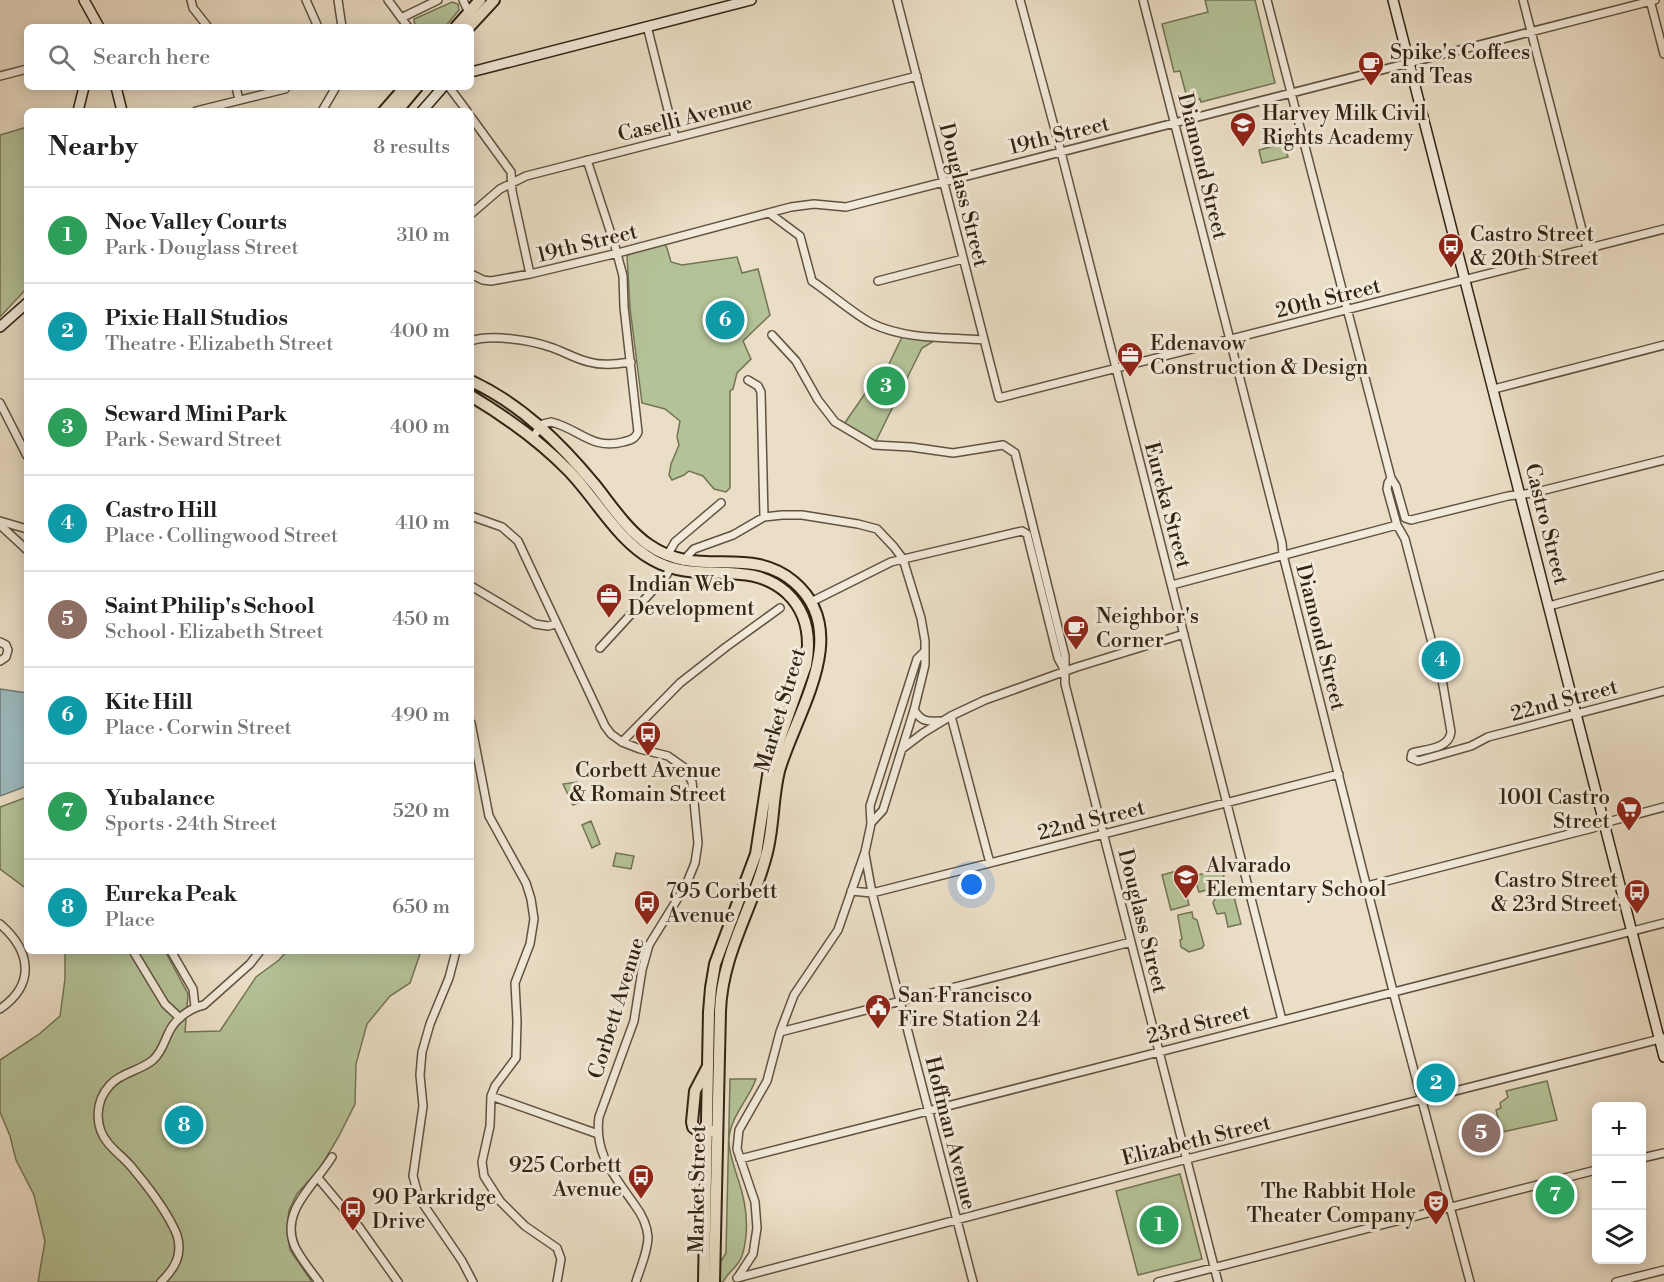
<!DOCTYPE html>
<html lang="en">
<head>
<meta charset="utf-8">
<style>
	:root { --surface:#fff; --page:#f6f6f6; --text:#202124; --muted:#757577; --line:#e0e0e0; --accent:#8f2418 }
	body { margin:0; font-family:"Libre Bodoni",serif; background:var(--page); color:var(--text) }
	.controls { position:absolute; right:18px; bottom:18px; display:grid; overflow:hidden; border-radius:9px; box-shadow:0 3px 15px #0003 }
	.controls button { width:54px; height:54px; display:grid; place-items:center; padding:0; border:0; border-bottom:2px solid var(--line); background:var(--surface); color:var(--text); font:30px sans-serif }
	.you { position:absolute; left:972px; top:885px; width:21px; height:21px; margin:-15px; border:4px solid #fff; border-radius:50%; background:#1a73e8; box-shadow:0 0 0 9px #1a73e833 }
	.badge { display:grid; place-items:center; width:39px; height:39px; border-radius:50%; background:var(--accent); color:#fff; font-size:20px; font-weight:700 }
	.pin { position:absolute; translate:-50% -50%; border:3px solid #fff; box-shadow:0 2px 6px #0006 }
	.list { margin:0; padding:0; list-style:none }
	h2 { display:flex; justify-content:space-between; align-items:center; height:78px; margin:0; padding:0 24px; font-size:26px }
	h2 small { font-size:20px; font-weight:400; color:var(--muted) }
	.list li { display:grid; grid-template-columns:39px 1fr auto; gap:18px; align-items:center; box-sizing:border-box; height:96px; padding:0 24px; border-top:2px solid var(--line) }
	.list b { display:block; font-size:22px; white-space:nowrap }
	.list p { margin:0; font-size:20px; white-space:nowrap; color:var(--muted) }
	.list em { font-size:20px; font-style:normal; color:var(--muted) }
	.icon { flex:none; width:33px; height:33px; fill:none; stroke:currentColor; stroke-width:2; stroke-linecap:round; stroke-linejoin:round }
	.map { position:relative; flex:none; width:1664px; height:1282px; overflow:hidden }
	.search { position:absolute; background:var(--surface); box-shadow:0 3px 15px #0003; left:24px; top:24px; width:450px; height:66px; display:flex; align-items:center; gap:15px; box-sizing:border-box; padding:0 21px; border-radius:9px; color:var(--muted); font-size:22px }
	.panel { position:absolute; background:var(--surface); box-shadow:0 3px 15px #0003; left:24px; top:108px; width:450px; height:846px; border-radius:9px }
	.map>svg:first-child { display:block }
</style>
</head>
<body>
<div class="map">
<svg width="1664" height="1282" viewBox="0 0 1664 1282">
	<rect width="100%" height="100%" fill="#ebdec6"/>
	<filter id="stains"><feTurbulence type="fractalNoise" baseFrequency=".00333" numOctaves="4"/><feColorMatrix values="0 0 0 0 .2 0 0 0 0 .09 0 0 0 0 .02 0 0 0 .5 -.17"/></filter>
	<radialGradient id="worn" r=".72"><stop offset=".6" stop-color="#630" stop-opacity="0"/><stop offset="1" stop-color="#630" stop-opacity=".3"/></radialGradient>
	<!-- green -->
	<path fill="#b4c297" stroke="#737355" stroke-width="1.5" d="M1205,0H1255L1275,83L1201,102L1200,99L1188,102L1180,71L1174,72L1162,24L1208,12Z
		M452,2L458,4L459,10L445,27H417L414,22V19Z
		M27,127V288L0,317V135Z
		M1284,143L1288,157L1262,163L1259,150Z
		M664,243L667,248L671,262L682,265L737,257L742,273L758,269L770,315L743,341L751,359L737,373L733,389L730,391V488L726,492L714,489L703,476L689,471L684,475L672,480L669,475L671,464L679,445L677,437L680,421L665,409L642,403L630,308L627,256L631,253Z
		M904,333L935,337L934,341L922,348L874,445L842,427L875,379L887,368Z
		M577,782L585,800L573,805L563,784Z
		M27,797V889L0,869V807Z
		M591,821L600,844L592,848L582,825Z
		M616,853L634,856L631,869L613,866Z
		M1222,869L1226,885L1199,892L1194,876Z
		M1180,870L1189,905L1171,910L1162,875Z
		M1232,889L1241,924L1228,927L1225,913L1217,914L1213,903L1218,892L1224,889Z
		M1192,912L1193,918L1197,920L1204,945L1202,948L1189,952L1181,947L1180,940L1182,939L1178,917V915Z
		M65,951H165L188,994L185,1032L220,1031L256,977L279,960L287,951H421L410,983L390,996L367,1024L356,1064L355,1104L339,1136L320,1168L297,1194L289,1210L287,1231L290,1250L312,1282H38L45,1241L34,1195L16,1160L10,1136L0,1112V1060L38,1035L60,1016L65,979Z
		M730,1079H756C749,1099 731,1116 729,1138C728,1151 734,1166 738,1179C747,1205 750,1230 742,1256C739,1266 727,1273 723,1282H708L726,1253Z
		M1547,1081L1557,1120L1489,1135L1486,1126L1499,1122L1496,1110L1501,1108L1500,1103L1508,1097L1506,1091Z
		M1180,1174L1202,1259L1138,1275L1116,1191Z"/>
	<!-- water -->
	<path fill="#9bbabe" stroke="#717e7a" stroke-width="1.5" d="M0,689L27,693V786L0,796Z"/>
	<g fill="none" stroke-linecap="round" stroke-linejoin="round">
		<!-- street casing -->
		<g stroke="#605240" stroke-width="10">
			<path id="street" d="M191,0L193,8L208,27
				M306,0L318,27
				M338,0L342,27
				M388,0L408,27
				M463,0L469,13
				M897,0L999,398L1664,229
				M1020,0L1061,152L1282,1020
				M1143,0L1282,543L1283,555L1395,999L1470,1282
				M1267,0L1391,478L1396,486L1405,518L1411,520L1508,496L1533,493L1664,460
				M1523,0L1587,249
				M1650,0L1664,54
				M401,18L438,0
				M647,26L675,138
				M0,76L27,69
				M236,87L239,100
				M449,87L467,111
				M196,111L285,89
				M322,111L336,87
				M471,117L511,172L512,191L530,274
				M769,213L800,236L812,281C830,293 855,315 873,324C907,340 948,337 984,340
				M471,214L500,189L526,176L917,76
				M471,274L483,280L491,281L530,274L618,253L791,207L814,204L846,207L1655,0
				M878,281L963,259
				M772,335L796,361L818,400L835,422L874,445L911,447L953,453L1003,445L1015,453L1065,656V684L1218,1282
				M471,341C490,334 530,340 550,347C563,351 575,359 589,362C603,366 616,364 631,362
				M748,380L758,386L761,392L764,517
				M1494,389L1664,345
				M0,403L27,456
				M532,438L543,424L551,422C580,429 591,450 623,442C631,440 635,439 638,432L624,307L623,276L615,246L587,160
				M1391,478L1388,483L1387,489L1397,525L1405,539L1443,685L1451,732C1449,749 1426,749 1412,753L1411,758L1418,761L1471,746L1488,737L1664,691
				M471,516L502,527L518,541L605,726L611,734L622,742L640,749L668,756L685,768L692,782L693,791L698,843L695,863L686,885L649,945L642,970L634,1021L599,1117C594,1154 614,1175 634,1204C641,1213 647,1225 648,1237C648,1252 640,1268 636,1282
				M0,521L27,529
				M0,525L27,550
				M667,556L675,542L721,503
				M683,561L694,549L733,535L764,517L782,515H802L858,524L877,529L894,547L903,559L921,618L925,641V665L914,710L883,810L871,823
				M1172,585L1397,525
				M471,586L535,624L548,626L556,624
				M811,602L891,562L1022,531L1027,534L1058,658L1064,669
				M1549,606L1664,575
				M0,642L6,645L8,650L6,657L0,661
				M600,648L666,576L670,569
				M914,710C921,721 927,722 939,721
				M951,716L990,863
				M471,723L489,816L526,883L531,899L534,919L530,944L515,983L517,1021L516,1058L495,1086L491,1096L490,1126L482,1162L484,1176L500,1201L525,1226L557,1248L561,1259L557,1282
				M622,742L680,683L726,647L780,608
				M902,749L923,733L951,716L985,700L1077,667L1184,634
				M865,854L872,893L973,1282
				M1367,886L1593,828L1604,823L1664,807
				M851,891L872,893L1339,774
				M0,924C31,951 36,984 0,1009
				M133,951L165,1004L180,1018
				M171,951L193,989L195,1007
				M456,951L449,978L430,1024L422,1052L420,1075L423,1106L413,1176L419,1198L462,1261L473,1282
				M780,1032L1131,942
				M491,1096L598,1134
				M1642,1158L1664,1153
				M740,1159L1664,923
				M318,1178L359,1227L398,1282
				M738,1277L753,1254L757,1228L755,1202L737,1149L739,1130L767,1081L780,1032L794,995L838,930L865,852L871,824L870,806L917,659L925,651
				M737,1278L1187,1159L1664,1038
				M161,1282C175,1268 183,1255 177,1235C168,1213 149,1188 134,1170C127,1160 116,1153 108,1143C94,1126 95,1101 110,1085C122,1072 140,1071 153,1060C162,1052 164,1042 169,1032C175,1019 190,1008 204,1005L250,964L260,951
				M319,1282C311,1271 301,1259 295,1247C279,1211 315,1185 332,1157
				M1158,1282L1596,1170
				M1616,1282L1664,1270"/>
		</g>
		<!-- secondary casing -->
		<g stroke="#322413" stroke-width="12">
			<path id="secondary" d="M84,0L99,27
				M1393,0L1664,1057
				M471,72L751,0
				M116,87L122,111
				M78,111L84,87
				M422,111L443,87
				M0,327L27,303"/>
		</g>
		<!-- primary casing -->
		<g stroke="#322413" stroke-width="14">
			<path id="primary" d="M456,27L480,0
				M469,27L494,0
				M384,111L405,87
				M397,111L417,87
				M471,381C521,404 560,443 595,485C611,505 627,530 649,545C699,580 749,544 794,582C854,633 795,714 779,771C772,799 774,828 766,856C752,910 722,954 720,1011L714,1282
				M471,396C506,417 540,441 569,471C597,500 617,540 653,560C699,586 747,557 787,593C807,612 811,638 806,665L769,769L756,854L715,964L711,988L709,1012L704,1282
				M707,1068L695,1091L692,1122L693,1127L698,1131H713"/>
		</g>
		<!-- street -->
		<use href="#street" stroke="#f2eada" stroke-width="7"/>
		<!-- secondary -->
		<use href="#secondary" stroke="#f2eada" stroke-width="9"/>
		<!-- primary -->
		<use href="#primary" stroke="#ebdec6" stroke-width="10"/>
	</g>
	<!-- icons -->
	<defs>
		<g id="cafe-pin" transform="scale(1.35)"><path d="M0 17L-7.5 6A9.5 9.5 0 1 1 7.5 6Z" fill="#8f2418" stroke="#f2eada"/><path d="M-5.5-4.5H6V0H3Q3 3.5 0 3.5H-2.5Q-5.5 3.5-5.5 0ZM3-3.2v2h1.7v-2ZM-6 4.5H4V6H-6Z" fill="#fff"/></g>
		<g id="school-pin" transform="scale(1.35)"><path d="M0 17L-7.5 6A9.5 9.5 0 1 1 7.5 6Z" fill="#8f2418" stroke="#f2eada"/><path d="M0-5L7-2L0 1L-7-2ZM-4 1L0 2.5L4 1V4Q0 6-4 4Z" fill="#fff"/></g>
		<g id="bus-pin" transform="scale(1.35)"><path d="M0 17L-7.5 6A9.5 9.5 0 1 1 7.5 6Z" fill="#8f2418" stroke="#f2eada"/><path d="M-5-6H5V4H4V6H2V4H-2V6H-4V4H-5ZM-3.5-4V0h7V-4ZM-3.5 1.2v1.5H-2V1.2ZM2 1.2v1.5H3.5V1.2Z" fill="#fff"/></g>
		<g id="office-pin" transform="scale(1.35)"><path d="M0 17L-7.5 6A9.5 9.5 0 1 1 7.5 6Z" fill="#8f2418" stroke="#f2eada"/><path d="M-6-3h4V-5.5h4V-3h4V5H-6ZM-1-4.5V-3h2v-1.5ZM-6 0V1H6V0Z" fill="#fff"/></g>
		<g id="supermarket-pin" transform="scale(1.35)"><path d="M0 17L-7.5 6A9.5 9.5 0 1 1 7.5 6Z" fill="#8f2418" stroke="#f2eada"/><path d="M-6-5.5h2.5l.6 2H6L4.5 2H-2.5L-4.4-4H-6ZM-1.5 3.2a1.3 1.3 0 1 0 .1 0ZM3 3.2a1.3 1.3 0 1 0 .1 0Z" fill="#fff"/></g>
		<g id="civic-pin" transform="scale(1.35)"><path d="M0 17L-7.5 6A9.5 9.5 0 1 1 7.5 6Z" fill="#8f2418" stroke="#f2eada"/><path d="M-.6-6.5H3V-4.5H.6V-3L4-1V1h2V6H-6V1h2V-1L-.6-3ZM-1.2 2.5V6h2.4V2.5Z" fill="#fff"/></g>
		<g id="theatre-pin" transform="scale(1.35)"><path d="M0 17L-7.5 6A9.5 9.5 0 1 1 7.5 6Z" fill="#8f2418" stroke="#f2eada"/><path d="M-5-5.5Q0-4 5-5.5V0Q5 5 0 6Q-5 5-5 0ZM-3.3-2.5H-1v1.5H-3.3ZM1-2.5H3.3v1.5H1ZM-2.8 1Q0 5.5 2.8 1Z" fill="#fff"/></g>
	</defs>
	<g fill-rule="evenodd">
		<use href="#cafe-pin" x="1371" y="64"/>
		<use href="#school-pin" x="1243" y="125"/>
		<use href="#bus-pin" x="1451" y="246"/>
		<use href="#office-pin" x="1130" y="355"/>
		<use href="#office-pin" x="609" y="596"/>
		<use href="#cafe-pin" x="1076" y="628"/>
		<use href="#bus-pin" x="648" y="734"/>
		<use href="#supermarket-pin" x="1629" y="809"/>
		<use href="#school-pin" x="1186" y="877"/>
		<use href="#bus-pin" x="1637" y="892"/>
		<use href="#bus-pin" x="647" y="903"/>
		<use href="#civic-pin" x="878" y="1007"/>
		<use href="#bus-pin" x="641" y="1177"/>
		<use href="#theatre-pin" x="1436" y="1203"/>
		<use href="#bus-pin" x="353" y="1209"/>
	</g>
	<g text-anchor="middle" stroke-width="6" stroke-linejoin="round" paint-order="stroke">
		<!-- poi labels -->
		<g font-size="21" fill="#322413" stroke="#f2eada" text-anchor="start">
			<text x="1390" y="59">Spike's Coffees<tspan x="1390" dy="24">and Teas</tspan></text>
			<text x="1262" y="120">Harvey Milk Civil<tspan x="1262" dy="24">Rights Academy</tspan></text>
			<text x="1470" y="241">Castro Street<tspan x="1470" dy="24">&amp; 20th Street</tspan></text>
			<text x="1150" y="350">Edenavow<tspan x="1150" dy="24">Construction &amp; Design</tspan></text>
			<text x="628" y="591">Indian Web<tspan x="628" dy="24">Development</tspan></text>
			<text x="1096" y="623">Neighbor's<tspan x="1096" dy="24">Corner</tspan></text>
			<text x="648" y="777" text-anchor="middle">Corbett Avenue<tspan x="648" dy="24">&amp; Romain Street</tspan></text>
			<text x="1610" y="804" text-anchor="end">1001 Castro<tspan x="1610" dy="24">Street</tspan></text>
			<text x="1206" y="872">Alvarado<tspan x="1206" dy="24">Elementary School</tspan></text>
			<text x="1618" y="887" text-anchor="end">Castro Street<tspan x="1618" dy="24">&amp; 23rd Street</tspan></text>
			<text x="666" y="898">795 Corbett<tspan x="666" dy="24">Avenue</tspan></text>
			<text x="898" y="1002">San Francisco<tspan x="898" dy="24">Fire Station 24</tspan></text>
			<text x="622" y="1172" text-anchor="end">925 Corbett<tspan x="622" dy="24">Avenue</tspan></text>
			<text x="1416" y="1198" text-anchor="end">The Rabbit Hole<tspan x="1416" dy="24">Theater Company</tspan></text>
			<text x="372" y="1204">90 Parkridge<tspan x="372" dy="24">Drive</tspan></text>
		</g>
		<!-- street labels -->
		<g font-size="21" fill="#322413" stroke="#f2eada">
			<text transform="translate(685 118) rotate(-14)" y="7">Caselli Avenue</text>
			<text transform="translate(1059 135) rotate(-14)" y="7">19th Street</text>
			<text transform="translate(1203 166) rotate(76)" y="7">Diamond Street</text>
			<text transform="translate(964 195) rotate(76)" y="7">Douglass Street</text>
			<text transform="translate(587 243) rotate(-14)" y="7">19th Street</text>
			<text transform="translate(1328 298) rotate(-14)" y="7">20th Street</text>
			<text transform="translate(1168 505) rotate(75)" y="7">Eureka Street</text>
			<text transform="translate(1547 524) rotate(76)" y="7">Castro Street</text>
			<text transform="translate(1321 637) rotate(76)" y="7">Diamond Street</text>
			<text transform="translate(1564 700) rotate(-15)" y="7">22nd Street</text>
			<text transform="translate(780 710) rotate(-73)" y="7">Market Street</text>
			<text transform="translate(1091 820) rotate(-14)" y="7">22nd Street</text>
			<text transform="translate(1143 921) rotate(76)" y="7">Douglass Street</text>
			<text transform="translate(616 1008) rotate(-73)" y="7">Corbett Avenue</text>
			<text transform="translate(1198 1024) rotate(-14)" y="7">23rd Street</text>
			<text transform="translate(951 1133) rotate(76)" y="7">Hoffman Avenue</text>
			<text transform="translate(1196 1140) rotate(-14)" y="7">Elizabeth Street</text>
			<text transform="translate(697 1189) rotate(-89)" y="7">Market Street</text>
		</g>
	</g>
	<rect width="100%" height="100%" filter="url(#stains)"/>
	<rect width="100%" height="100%" fill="url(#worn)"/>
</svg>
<div class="controls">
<button>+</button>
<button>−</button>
<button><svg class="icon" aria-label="layers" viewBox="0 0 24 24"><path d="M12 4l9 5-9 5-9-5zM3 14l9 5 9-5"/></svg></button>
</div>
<div class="you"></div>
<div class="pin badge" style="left:1159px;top:1225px;background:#2e9e5b">1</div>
<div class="pin badge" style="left:1436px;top:1083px;background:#0f9aa8">2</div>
<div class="pin badge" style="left:886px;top:386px;background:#2e9e5b">3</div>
<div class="pin badge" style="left:1441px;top:660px;background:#0f9aa8">4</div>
<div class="pin badge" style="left:1481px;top:1133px;background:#8d6e63">5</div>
<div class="pin badge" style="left:725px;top:320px;background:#0f9aa8">6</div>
<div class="pin badge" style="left:1555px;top:1195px;background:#2e9e5b">7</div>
<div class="pin badge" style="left:184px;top:1125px;background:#0f9aa8">8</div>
<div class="search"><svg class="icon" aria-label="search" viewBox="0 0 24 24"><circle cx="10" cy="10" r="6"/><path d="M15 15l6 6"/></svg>Search here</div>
<section class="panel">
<h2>Nearby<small>8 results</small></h2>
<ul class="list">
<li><span class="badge" style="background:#2e9e5b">1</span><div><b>Noe Valley Courts</b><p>Park · Douglass Street</p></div><em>310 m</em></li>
<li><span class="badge" style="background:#0f9aa8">2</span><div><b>Pixie Hall Studios</b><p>Theatre · Elizabeth Street</p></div><em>400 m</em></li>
<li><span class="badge" style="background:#2e9e5b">3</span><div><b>Seward Mini Park</b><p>Park · Seward Street</p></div><em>400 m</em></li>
<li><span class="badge" style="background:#0f9aa8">4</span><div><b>Castro Hill</b><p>Place · Collingwood Street</p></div><em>410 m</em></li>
<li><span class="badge" style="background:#8d6e63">5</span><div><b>Saint Philip's School</b><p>School · Elizabeth Street</p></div><em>450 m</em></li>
<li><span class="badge" style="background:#0f9aa8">6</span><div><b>Kite Hill</b><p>Place · Corwin Street</p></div><em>490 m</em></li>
<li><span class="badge" style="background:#2e9e5b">7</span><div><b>Yubalance</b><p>Sports · 24th Street</p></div><em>520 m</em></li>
<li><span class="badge" style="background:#0f9aa8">8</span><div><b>Eureka Peak</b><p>Place</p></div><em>650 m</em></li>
</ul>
</section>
</div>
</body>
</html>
